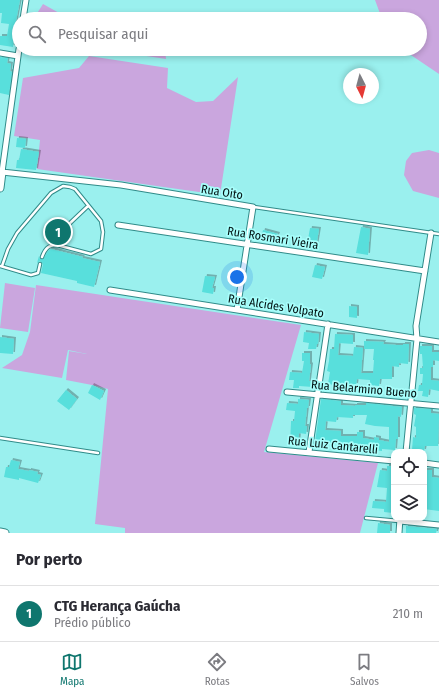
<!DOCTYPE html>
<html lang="pt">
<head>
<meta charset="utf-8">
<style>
	:root { --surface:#fff; --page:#f7f7f7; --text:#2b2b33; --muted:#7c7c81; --line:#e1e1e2; --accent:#0f766e }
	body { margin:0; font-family:"Fira Sans Condensed",sans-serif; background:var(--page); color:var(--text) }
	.controls { position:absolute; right:12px; bottom:12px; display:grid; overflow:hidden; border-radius:8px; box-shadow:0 2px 6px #0003 }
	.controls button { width:36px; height:36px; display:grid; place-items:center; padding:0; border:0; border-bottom:1px solid var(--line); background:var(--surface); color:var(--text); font:20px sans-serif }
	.compass { position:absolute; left:343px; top:68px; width:36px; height:36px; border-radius:50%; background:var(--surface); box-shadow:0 2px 6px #0003; rotate:174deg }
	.you { position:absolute; left:237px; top:277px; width:14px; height:14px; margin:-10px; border:3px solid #fff; border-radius:50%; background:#1a73e8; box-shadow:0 0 0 6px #1a73e833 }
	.badge { display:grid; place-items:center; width:26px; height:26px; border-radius:50%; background:var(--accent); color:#fff; font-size:13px; font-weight:700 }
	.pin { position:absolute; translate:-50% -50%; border:2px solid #fff; box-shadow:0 1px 4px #0006 }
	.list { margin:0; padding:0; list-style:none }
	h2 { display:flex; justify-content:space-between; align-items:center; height:52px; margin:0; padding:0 16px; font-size:17px }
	h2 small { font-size:13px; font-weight:400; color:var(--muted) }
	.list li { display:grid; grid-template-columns:26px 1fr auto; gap:12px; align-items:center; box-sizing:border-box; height:56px; padding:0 16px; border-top:1px solid var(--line) }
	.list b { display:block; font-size:15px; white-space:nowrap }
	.list p { margin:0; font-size:13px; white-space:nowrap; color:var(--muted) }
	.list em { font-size:13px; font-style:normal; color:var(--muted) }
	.icon { flex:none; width:22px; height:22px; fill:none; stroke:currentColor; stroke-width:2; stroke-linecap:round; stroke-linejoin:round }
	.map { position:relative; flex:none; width:439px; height:533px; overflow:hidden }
	.search { position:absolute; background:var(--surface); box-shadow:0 2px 6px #0003; left:12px; right:12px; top:12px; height:44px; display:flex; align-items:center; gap:10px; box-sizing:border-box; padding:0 14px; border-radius:22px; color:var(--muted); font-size:15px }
	.sheet { height:108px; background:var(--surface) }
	nav { display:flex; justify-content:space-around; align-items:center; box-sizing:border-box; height:56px; border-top:1px solid var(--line); background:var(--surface); font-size:11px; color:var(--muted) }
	nav a { display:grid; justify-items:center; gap:2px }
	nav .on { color:var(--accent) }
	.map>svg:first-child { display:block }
</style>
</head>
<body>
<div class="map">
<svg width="439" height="533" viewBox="0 0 439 533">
	<defs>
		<filter id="shadow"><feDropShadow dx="2" dy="-2" stdDeviation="0" flood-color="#0004"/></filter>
	</defs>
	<rect width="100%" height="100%" fill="#9af0ee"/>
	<!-- green -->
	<path fill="#caa6de" d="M375,0H439V74L402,49H420V19H382Z
		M43,4L70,19H47L36,15Z
		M101,49H165L166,59Z
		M89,56L168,68L167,88L196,102L213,101L238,77L220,195L37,169L40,140L14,136L23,78L79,68Z
		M429,150L439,153V198L413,191L404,175L406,161L412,153Z
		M5,283L35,288L28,332L0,328Z
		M36,285L301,325L264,452L378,463L360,533H125V528L95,524L108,389L92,385L66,380L69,351L87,354L68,350L62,378L2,368L22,355L30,332Z"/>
	<!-- building -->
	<path fill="#58dfdc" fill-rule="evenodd" filter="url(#shadow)" d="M0,0H20L14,31H16V36H14L13,47L0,45V36H7L9,24L1,23L2,13H0Z
		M0,57L8,58L7,63L11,64L10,71L12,72L9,95L0,93Z
		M17,138L26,139L25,148L16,147Z
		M21,149L39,152L36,170L16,168L17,160H19Z
		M361,227L370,229L368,255L356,253Z
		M310,228L319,229L316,247L307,245Z
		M263,230L278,234L275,242L261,239Z
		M51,249L83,257L82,258L100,262L94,287L77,283V281L41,273L43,264L40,261L37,263L39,256L40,259H43L48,251Z
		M315,265L325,267L322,279L312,277Z
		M205,276L215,277L212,288H214L213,294L202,292Z
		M349,306L357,307V318L349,317Z
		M304,332L319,334L318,344H317L316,349H308L309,343L303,342Z
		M335,334L353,335V344L339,343L338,355L353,356L354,347L363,348L361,373H373L374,360H373L374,349H364V341L384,342L383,344L396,345H403V344H409L408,364L399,363V367L392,366V379H380L379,386L370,385V380L357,379L356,385H349V386H341L328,384L330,372L327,371L329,361L330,349H334Z
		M0,337L14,339L13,354L0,353Z
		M420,346H432V352H439V361L433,360V367H431V380L439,381V391L429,389L428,397L422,396L423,391H418L419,385H422L423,374H420V368H423L422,354H420Z
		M302,353H310V364L311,365L309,381H313V387L299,386V388H293L294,380H289L290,372L302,373L304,361H302Z
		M92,385L104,391L100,400L88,393Z
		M66,390L77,399L69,410L57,401Z
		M298,399L309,400L308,408H307L305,426H307L306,434L299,433L298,445L290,444L291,421H294L295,411L286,410L287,403L298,404Z
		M321,399L341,401V405L355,406V405H366V403L402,407L401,417L398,416V439H396L395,450L382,449V451L372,450V448H366V447H351V444H342L330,443V442H315ZM353,415H367L365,424L375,426L389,427V442L379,440V438L374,437V440L363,438V432H357V436H341V431L325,430L326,421L336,422L337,417L353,418Z
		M414,408L431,409V413L439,414L438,446H425L424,451L412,450L413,437L416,438V427L414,426L416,415L414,414Z
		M11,460L20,462L18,469L29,471V470L38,472L37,474L41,475L38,483L19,478V480L4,477L6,467H9Z
		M387,466H394L393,513L384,512V509L372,508L373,501L386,502L387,488L377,487L380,470L387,471Z
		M424,470H432V477L439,478V511L424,509Z
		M378,523L390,525V533H377Z
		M406,526L437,529L436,533H406Z"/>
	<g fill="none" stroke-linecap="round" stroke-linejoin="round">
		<!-- lane casing -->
		<g stroke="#308b89" stroke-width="4.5">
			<path id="lane" d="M254,207L439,234
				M52,244L68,225L88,206
				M0,266L31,275L38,273L40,264
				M2,266L8,249L17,233L51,193L63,186L70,187L75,189L101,221L103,232L101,249L91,254L57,245C48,245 45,249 42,257
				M0,438L98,453
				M366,518L399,521"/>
		</g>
		<!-- street casing -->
		<g stroke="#308b89" stroke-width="7">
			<path id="street" d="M23,19L26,0
				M19,49L2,172L121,185L253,207L237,310
				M0,53L18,56
				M118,225L425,271
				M110,290L439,342
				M287,392L439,406
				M269,449L394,461
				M309,452L328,324
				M406,452L417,339L416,326L431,233
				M424,463L439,465
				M400,521L439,525
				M399,533L400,518"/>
		</g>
		<!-- secondary casing -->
		<g stroke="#308b89" stroke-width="9">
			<path id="secondary" d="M0,188L2,172
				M0,532L5,533"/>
		</g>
		<!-- lane -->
		<use href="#lane" stroke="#fff" stroke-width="2.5"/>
		<!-- street -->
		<use href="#street" stroke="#fff" stroke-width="5"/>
		<!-- secondary -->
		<use href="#secondary" stroke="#fff" stroke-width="7"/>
	</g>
	<g text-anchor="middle" stroke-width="3.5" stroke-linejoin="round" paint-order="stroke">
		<!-- street labels -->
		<g font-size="12" fill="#011" stroke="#a7fefb">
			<text transform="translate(222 192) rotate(9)" y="4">Rua Oito</text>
			<text transform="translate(273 238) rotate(9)" y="4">Rua Rosmari Vieira</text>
			<text transform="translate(276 306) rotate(9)" y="4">Rua Alcides Volpato</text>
			<text transform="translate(364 389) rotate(5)" y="4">Rua Belarmino Bueno</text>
			<text transform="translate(333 445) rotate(6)" y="4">Rua Luiz Cantarelli</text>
		</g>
	</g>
</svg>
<div class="controls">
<button><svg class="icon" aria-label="locate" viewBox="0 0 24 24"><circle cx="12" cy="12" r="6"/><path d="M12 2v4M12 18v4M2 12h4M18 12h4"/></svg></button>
<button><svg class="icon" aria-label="layers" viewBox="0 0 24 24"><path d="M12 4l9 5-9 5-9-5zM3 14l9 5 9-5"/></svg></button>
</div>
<svg class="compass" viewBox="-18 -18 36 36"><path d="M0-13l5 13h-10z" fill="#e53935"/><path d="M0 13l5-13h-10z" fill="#7c7c81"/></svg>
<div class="you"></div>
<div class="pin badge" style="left:58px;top:232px">1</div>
<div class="search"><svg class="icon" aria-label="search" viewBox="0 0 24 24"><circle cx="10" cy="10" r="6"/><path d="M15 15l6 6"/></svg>Pesquisar aqui</div>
</div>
<section class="sheet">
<h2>Por perto<small></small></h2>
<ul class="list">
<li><span class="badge">1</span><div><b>CTG Herança Gaúcha</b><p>Prédio público</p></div><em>210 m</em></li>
</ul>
</section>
<nav>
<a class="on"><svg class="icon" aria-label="map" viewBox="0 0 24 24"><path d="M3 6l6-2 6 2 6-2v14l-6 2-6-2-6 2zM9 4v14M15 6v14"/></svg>Mapa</a>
<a><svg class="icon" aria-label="directions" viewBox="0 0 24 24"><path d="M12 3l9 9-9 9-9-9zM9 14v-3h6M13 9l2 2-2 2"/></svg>Rotas</a>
<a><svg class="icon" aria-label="saved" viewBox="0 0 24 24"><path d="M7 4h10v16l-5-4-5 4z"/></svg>Salvos</a>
</nav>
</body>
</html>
